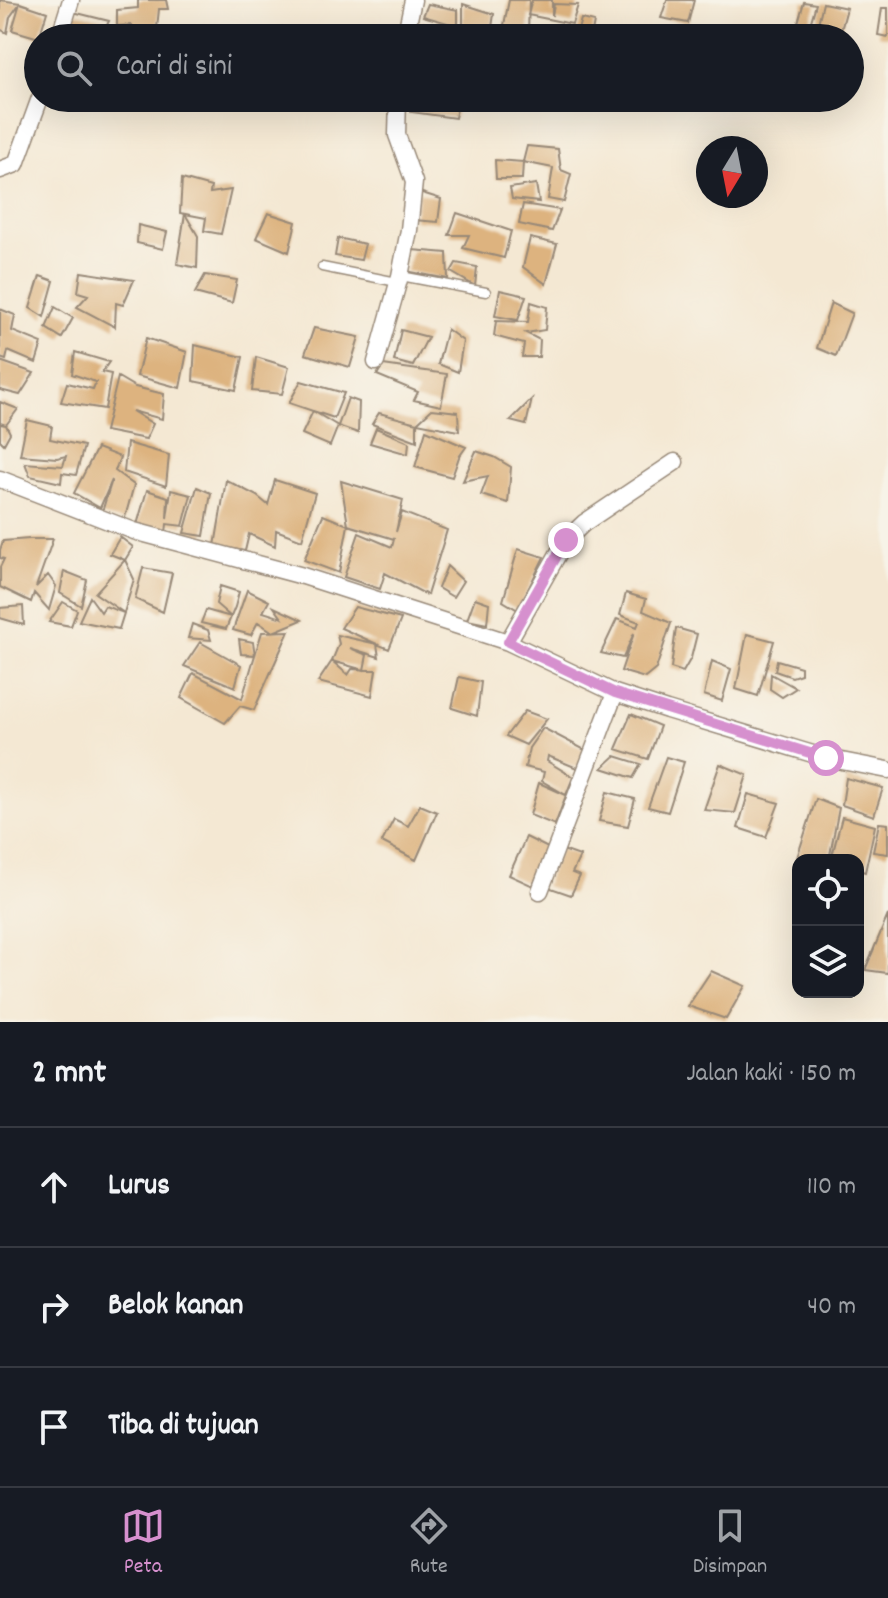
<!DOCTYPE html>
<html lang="id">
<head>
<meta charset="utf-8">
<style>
	:root { --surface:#171b24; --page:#20242c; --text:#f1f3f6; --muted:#9ea1a6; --line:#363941; --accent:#d690ce }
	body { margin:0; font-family:Dekko,sans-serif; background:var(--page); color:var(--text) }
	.controls { position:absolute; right:24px; bottom:24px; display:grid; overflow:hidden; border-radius:16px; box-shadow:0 8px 32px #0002 }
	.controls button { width:72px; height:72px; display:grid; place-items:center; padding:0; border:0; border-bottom:2px solid var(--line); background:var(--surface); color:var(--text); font:40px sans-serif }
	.compass { position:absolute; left:696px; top:136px; width:72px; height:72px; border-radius:50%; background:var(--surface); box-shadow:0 8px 32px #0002; rotate:190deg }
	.stop { position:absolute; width:24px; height:24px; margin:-18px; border:6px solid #d690ce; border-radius:50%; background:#fff }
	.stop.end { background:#d690ce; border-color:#fff; box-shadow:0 2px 8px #0008 }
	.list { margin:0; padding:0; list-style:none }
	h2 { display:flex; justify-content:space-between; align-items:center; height:104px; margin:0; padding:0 32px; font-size:34px }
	h2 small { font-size:26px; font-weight:400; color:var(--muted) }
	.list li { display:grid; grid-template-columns:52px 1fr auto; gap:24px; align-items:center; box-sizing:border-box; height:120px; padding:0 32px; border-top:2px solid var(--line) }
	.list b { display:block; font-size:30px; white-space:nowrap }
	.list em { font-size:26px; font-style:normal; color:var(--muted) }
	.icon { flex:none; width:44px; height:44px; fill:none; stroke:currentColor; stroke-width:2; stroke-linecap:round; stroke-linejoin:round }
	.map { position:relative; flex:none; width:888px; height:1022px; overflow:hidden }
	.search { position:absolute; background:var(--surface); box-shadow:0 8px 32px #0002; left:24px; right:24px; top:24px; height:88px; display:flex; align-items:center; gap:20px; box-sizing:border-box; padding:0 28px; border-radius:44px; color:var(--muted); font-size:30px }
	.sheet { height:464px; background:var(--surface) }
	nav { display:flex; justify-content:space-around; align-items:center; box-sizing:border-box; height:112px; border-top:2px solid var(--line); background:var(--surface); font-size:22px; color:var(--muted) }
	nav a { display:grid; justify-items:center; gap:4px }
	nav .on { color:var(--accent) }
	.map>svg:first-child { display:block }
</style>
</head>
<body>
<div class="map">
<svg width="888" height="1022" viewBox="0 0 888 1022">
	<rect width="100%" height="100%" fill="#f7f3e8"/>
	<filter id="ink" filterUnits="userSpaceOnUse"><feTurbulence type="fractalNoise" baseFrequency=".0125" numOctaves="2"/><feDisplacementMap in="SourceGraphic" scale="16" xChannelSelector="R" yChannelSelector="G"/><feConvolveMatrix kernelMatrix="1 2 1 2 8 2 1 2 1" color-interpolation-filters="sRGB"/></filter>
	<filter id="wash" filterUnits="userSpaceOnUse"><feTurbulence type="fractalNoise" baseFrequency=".006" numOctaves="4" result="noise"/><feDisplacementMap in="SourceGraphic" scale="32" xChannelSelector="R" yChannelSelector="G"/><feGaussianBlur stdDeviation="1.8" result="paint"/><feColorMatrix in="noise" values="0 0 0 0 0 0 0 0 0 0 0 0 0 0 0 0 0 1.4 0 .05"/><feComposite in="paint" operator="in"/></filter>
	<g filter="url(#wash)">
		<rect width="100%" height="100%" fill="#f4e8d3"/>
		<g id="blocks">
			<!-- building -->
			<path fill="#ddb37f" d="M0,0L20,3L10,17L7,33L0,29Z
				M138,0H166L168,9H159L156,38L133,37L132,25L117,26V10L138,8Z
				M509,0H529L528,34L503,30Z
				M532,0H552V16L554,4L578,5L572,24L528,15Z
				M667,0H694L688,23L661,18Z
				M804,2L816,4L807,35L795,33Z
				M20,3L47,12L39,38L12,30Z
				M823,3L847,8L839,38L815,36Z
				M428,4L458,10V26L423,16Z
				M463,4L494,14L491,34L463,29Z
				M882,8H888V37L878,35Z
				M73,12L109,21L101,38L69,35Z
				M581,19L594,22L591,38L576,37Z
				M416,21L452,29L448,38H412Z
				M282,27V38H236V37Z
				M414,98H459L455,118L411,112Z
				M527,146L558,149L561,170L571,174L564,202L548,199L553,168L523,162L522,179H496L495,160L523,162Z
				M182,179L211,187L210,193L231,190L221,234L204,231L206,218L185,214L198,236L197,268L177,264L185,214L180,213Z
				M536,184L539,202L512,199L510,188Z
				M419,192L441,199L438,222L414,220Z
				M523,204L560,210L552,231L519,224Z
				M268,213L296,222L289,252L256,238Z
				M457,213L511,231L504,258L463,248L469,235H449Z
				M138,225L167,232L163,249L137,243Z
				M338,238L365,244L361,260L335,256Z
				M530,238L557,244L546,284L523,267Z
				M412,250L447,253L448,279L406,271Z
				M456,263L477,267L475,286L451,272Z
				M81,272L134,280L123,305L116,303L115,327L77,307L88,295L78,292Z
				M205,275L237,280L232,303L195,293Z
				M40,276L54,281L44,317L30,308Z
				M500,290L526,296L518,320L495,316Z
				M531,302L547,307L545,330L526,333L540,340L539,357H522L524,344L494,336L496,321L528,322Z
				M831,303L852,313L836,356L817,348Z
				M55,307L73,318L62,338L46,328Z
				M0,309L15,315L12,331L42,343L36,363L8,351L6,360L0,358Z
				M314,328L359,337L350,367L305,354Z
				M447,329L463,341L458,372L438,364Z
				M401,330L428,337L413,366L394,361Z
				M146,338L187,352L180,388L137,376Z
				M195,345L243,357L236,390L193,381Z
				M75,352L109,362L102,372L111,374L105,409L61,402L67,383L93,389L96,382L72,374Z
				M256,357L289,367L282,394L252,391Z
				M0,361L34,373L20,395L0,390Z
				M383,365L447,374L441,406L414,400L418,392L377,375Z
				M118,377L135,387L164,394L162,419L132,411L153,424L146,439L105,431Z
				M301,381L344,393L334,418L313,411L338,426L348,398L359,402L358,433L338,426L330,446L302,434L313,411L289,403Z
				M532,399L526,425L510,421Z
				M0,402L18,409L6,425L10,433L4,444L0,440V424L6,425L0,423Z
				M432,409L458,412L459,431L417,423Z
				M379,413L417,423V441L372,424Z
				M27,420L52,426L50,439L84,446L76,475L62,473L61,483L30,476L25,463L63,466L66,456L57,458L20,455Z
				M376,428L409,442L408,454L370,443Z
				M426,430L466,447L459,457L452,477L415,467Z
				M127,443L169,455L166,486L124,472Z
				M97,448L120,457L115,471L134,485L124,521L101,515L112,480L100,508L74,493Z
				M476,451L494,457L511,467L508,503L481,495L488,476L463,481Z
				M226,480L257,496L268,505L275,480L315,493L302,540L276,530L275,546L249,534L245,551L215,546Z
				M341,481L403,500L396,532L402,512L447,530L427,595L385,573L380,589L344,577L359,533L392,547L394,539L348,525Z
				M197,487L211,493L204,536L184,533Z
				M147,490L168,497L167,518L171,490L191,495L183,526L167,524L166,533L137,525Z
				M323,515L348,525L339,573L304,560Z
				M120,537L133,547L125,560L134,579L124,613L95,593L125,560L110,554Z
				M30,539H53L36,587L48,575L56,586L49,610L34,593L31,602L0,587V567L4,559L0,558V550L3,541Z
				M518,549L544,557L518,610L503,601Z
				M447,566L463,581L453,597L438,588Z
				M143,568L172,573L163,612L135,599Z
				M64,571L87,580L81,606L60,593Z
				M220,586L239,592L235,607L226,629L201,623L206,610L231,617L216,604Z
				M247,590L269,601L263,612L282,618L274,607L302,620L273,632L258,622L251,635L233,630Z
				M626,593L646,599L643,611L671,623L656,669L645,678L621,671L634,633L623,658L601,653L617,619L637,627L639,622L620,615Z
				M90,597L101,612L105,606L124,613L119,629L79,621Z
				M475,598L489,603L487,624L467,620Z
				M63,602L77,610L71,626L49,622Z
				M23,606L24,625L0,618V608Z
				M355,607L401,619L389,649L377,644L379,657L350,648L367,655L364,670L332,661L339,644L337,635L377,644L341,628Z
				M192,624L208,630L211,640L188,638Z
				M676,628L697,634L691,658L683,672L671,668Z
				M289,631L254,710L240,706L225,723L181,698L193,673L242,699L255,655L241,654L239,639L253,642L255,655L262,632Z
				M747,634L774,641L758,696L736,689Z
				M200,642L241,665L235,687L184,666Z
				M777,660L801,667V674L792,677L775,671Z
				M332,661L348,675L352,669L376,670L372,696L318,682Z
				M712,661L731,669L722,701L704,695Z
				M771,674L796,688L782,697L770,689Z
				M459,677L481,682L477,716L452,708Z
				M525,711L547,719L526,745L506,736Z
				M631,714L660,726L648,759L616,749Z
				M543,728L589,752L577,768L548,756L547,761L573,777L566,795L542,781L544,772L525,767L529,748Z
				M615,756L641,764L633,778L602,768Z
				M666,757L684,762L668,812L648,807Z
				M720,764L747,775L735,813L704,810Z
				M846,778L883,788L874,816L842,805Z
				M539,783L566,795L555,825L530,815Z
				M607,792L635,799L628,826L599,821Z
				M748,794L779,803L766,837L738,828Z
				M816,799L839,808L829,860H798V867H794Z
				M420,805L437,812L416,860L382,842L394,819L408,826Z
				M842,817L875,826L865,872L858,870V860H831Z
				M879,823L888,824V854L873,852Z
				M526,837L548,848L533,886L509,875Z
				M560,849L580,856L572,873L580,876L571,895L545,886Z
				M888,915V973L865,970Z
				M711,971L745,986L726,1019L688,1006Z"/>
		</g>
	</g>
	<g filter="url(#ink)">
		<use href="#blocks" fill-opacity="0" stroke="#988978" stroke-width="2"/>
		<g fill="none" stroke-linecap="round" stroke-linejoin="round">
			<!-- lane casing -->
			<g stroke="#988978" stroke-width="11">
				<path id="lane" d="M322,267L397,282
					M401,276L486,292"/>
			</g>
			<!-- street casing -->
			<g stroke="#988978" stroke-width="19">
				<path id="street" d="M59,38L71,0
					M405,38L413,0
					M0,170L16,164L40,98
					M376,362L400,276L409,230L414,182L397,135L398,98
					M0,479L134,531L303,576L508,642L615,693L667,710L826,758L888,770
					M508,642L566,540L584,523L675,462
					M540,891L615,693"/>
			</g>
			<!-- lane -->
			<use href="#lane" stroke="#fff" stroke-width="8"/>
			<!-- street -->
			<use href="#street" stroke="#fff" stroke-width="16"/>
		</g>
	</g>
	<g fill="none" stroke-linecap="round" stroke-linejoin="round" filter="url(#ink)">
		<!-- route -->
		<path stroke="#d690ce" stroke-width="10" d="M566,540L508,642L615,693L826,758"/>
	</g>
</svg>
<div class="controls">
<button><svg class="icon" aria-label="locate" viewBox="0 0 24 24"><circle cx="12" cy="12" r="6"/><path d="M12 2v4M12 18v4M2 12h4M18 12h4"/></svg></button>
<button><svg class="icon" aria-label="layers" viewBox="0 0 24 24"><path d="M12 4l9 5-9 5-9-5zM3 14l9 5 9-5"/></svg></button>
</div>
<svg class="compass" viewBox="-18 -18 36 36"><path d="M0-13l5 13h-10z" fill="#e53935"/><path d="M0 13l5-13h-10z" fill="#9ea1a6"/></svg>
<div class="stop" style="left:826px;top:758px"></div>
<div class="stop end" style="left:566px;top:540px"></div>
<div class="search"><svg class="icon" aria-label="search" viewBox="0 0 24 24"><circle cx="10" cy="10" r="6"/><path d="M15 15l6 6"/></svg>Cari di sini</div>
</div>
<section class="sheet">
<h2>2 mnt<small>Jalan kaki · 150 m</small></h2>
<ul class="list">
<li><svg class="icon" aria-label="ahead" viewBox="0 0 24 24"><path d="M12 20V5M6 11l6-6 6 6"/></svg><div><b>Lurus</b></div><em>110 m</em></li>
<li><svg class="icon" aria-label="right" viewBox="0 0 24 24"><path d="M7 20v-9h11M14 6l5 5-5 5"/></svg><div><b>Belok kanan</b></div><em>40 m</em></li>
<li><svg class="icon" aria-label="arrive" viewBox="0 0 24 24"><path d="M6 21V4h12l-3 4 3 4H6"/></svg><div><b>Tiba di tujuan</b></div></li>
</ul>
</section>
<nav>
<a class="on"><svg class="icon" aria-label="map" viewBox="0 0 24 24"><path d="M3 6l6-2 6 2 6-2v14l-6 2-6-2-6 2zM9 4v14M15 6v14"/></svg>Peta</a>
<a><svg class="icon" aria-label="directions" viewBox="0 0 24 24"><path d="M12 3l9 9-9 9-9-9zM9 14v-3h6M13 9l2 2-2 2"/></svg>Rute</a>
<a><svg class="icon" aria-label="saved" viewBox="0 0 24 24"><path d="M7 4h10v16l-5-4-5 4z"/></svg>Disimpan</a>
</nav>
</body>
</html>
